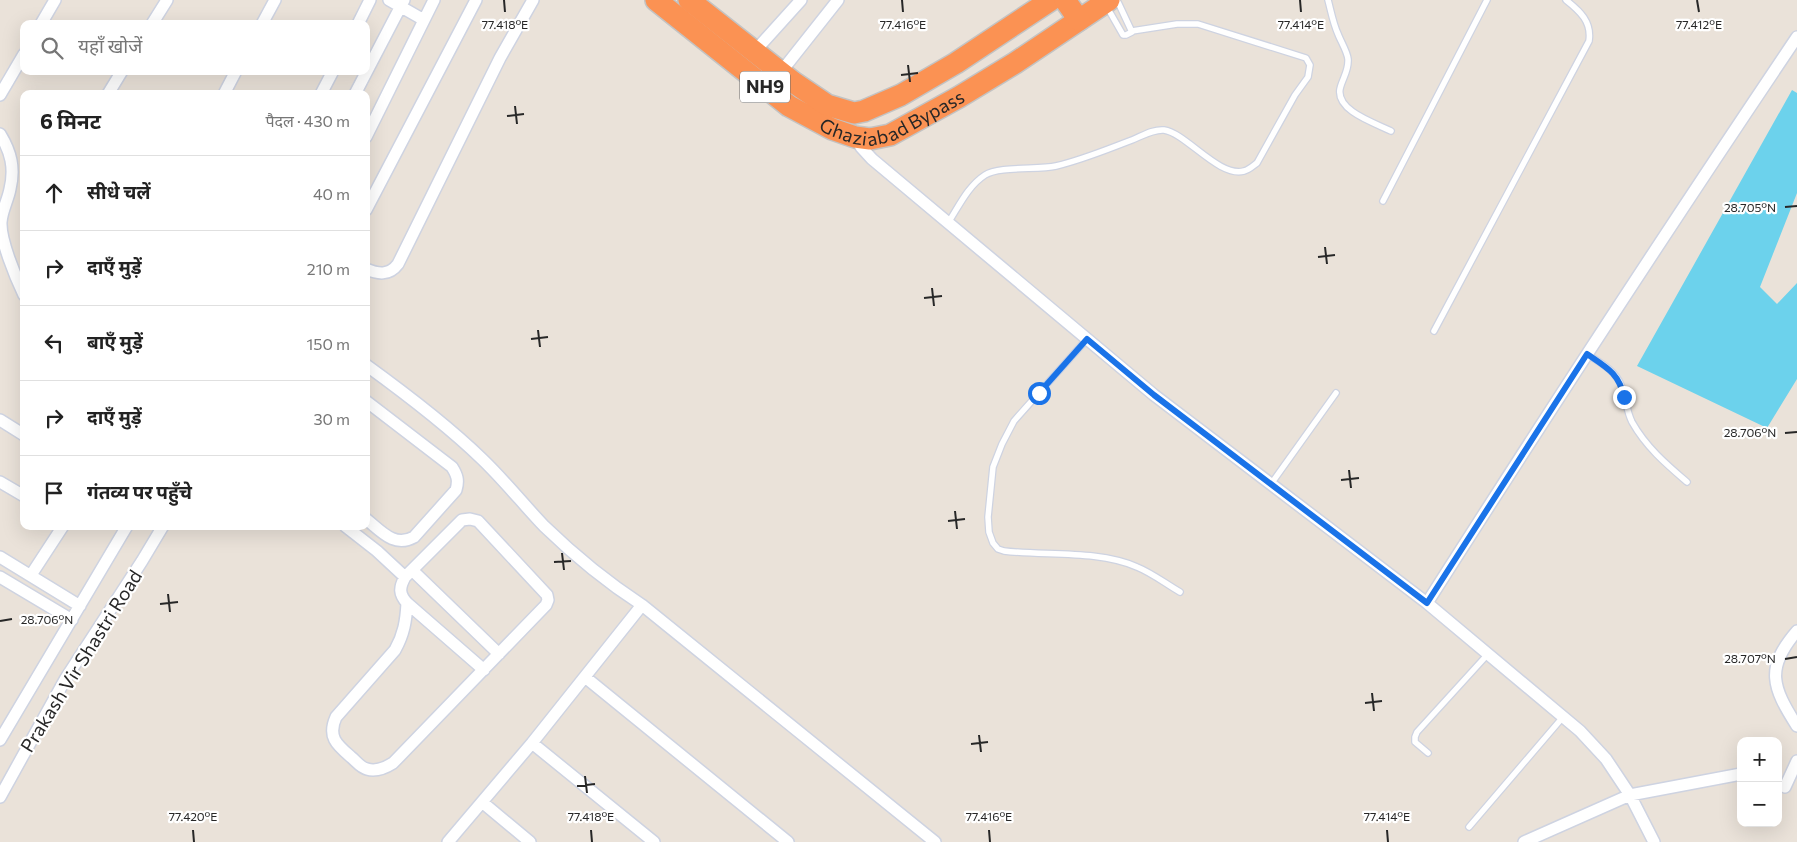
<!DOCTYPE html>
<html lang="hi">
<head>
<meta charset="utf-8">
<style>
	:root { --surface:#fff; --page:#f6f6f6; --text:#222; --muted:#767676; --line:#e0e0e0 }
	body { margin:0; font-family:Commissioner,"Noto Sans Devanagari",sans-serif; background:var(--page); color:var(--text) }
	.controls { position:absolute; right:15px; bottom:15px; display:grid; overflow:hidden; border-radius:10px; box-shadow:0 5px 20px #0002 }
	.controls button { width:45px; height:45px; display:grid; place-items:center; padding:0; border:0; border-bottom:1px solid var(--line); background:var(--surface); color:var(--text); font:25px sans-serif }
	.stop { position:absolute; width:15px; height:15px; margin:-11px; border:4px solid #1a73e8; border-radius:50%; background:#fff }
	.stop.end { background:#1a73e8; border-color:#fff; box-shadow:0 1px 5px #0008 }
	.list { margin:0; padding:0; list-style:none }
	h2 { display:flex; justify-content:space-between; align-items:center; height:65px; margin:0; padding:0 20px; font-size:21px }
	h2 small { font-size:16px; font-weight:400; color:var(--muted) }
	.list li { display:grid; grid-template-columns:32px 1fr auto; gap:15px; align-items:center; box-sizing:border-box; height:75px; padding:0 20px; border-top:1px solid var(--line) }
	.list b { display:block; font-size:19px; white-space:nowrap }
	.list em { font-size:16px; font-style:normal; color:var(--muted) }
	.icon { flex:none; width:28px; height:28px; fill:none; stroke:currentColor; stroke-width:2; stroke-linecap:round; stroke-linejoin:round }
	.map { position:relative; flex:none; width:1797px; height:842px; overflow:hidden }
	.search { position:absolute; background:var(--surface); box-shadow:0 5px 20px #0002; left:20px; top:20px; width:350px; height:55px; display:flex; align-items:center; gap:12px; box-sizing:border-box; padding:0 18px; border-radius:10px; color:var(--muted); font-size:19px }
	.panel { position:absolute; background:var(--surface); box-shadow:0 5px 20px #0002; left:20px; top:90px; width:350px; height:440px; border-radius:10px }
	.map>svg:first-child { display:block }
</style>
</head>
<body>
<div class="map">
<svg width="1797" height="842" viewBox="0 0 1797 842">
	<rect width="100%" height="100%" fill="#eae2d9"/>
	<!-- water -->
	<path fill="#6cd2ec" d="M1792,90L1797,93V193L1760,287L1777,304L1797,283V379L1767,428L1637,366Z"/>
	<g fill="none" stroke-linecap="round" stroke-linejoin="round">
		<!-- lane casing -->
		<g stroke="#ced3e1" stroke-width="8">
			<path id="lane" d="M1328,0C1331,11 1333,23 1338,34C1341,42 1347,51 1348,59C1349,71 1342,79 1340,89C1336,111 1375,123 1391,131
				M1107,7L1123,35H1126L1132,32L1117,0
				M1383,201L1487,0
				M948,223C959,206 968,186 985,175C999,166 1038,170 1056,166C1082,160 1108,149 1132,140C1142,136 1153,129 1164,130C1186,133 1219,178 1244,171C1249,170 1253,166 1257,163L1295,95L1308,77L1310,65L1306,58L1198,24H1177L1132,31
				M1434,331L1589,41C1592,22 1580,11 1566,0
				M1087,339L1014,421L1002,444L993,467L988,517L989,532L993,543L998,549L1004,551C1046,556 1098,550 1137,567C1152,573 1166,584 1180,592
				M1587,354C1599,362 1615,370 1621,385C1626,397 1626,410 1632,422C1646,447 1666,464 1687,482
				M1271,484L1336,393
				M1428,753L1415,742V737L1417,732L1488,654
				M1469,827L1563,717"/>
		</g>
		<!-- street casing -->
		<g stroke="#ced3e1" stroke-width="14">
			<path id="street" d="M389,0L424,20
				M41,24L55,0
				M152,24L167,0
				M262,24L275,0
				M358,24L370,0
				M755,51L801,0
				M781,72L838,0
				M108,94L122,71
				M224,94L236,71
				M321,94L333,71
				M355,94L404,0
				M0,95L24,54
				M0,134C11,152 15,168 10,189C8,200 2,210 1,222C0,240 16,278 24,295
				M366,137L434,0
				M855,137L861,147L872,159L1154,395L1427,603L1580,731L1606,759L1630,795L1654,842
				M366,210L476,0
				M366,269C378,274 389,276 398,264L500,58L533,0
				M366,365C406,394 446,424 482,459C504,480 523,504 544,526C576,557 605,581 642,605L935,842
				M366,401L452,467C457,475 459,480 456,490L414,537C394,548 381,531 366,519
				M0,420L24,435
				M0,482L24,496
				M470,519L478,521L547,595L548,600L546,605L393,763C385,768 376,772 367,769C361,768 356,761 351,757C337,745 327,737 336,717L395,650C404,634 406,621 407,603C399,594 399,588 405,577L462,520Z
				M345,526L377,551L405,577
				M0,557L80,606
				M412,570L499,654
				M31,575L63,526
				M0,577L72,620
				M407,603L484,670
				M1427,603C1548,413 1671,224 1797,37
				M1797,631C1765,668 1772,687 1797,726
				M585,677L788,842
				M0,740L127,526
				M532,743L654,842
				M1785,787L1797,761
				M0,797L66,678L142,561L163,526
				M482,802L530,842
				M448,842L532,743L642,605
				M1524,842L1630,795L1741,774"/>
		</g>
		<!-- highway casing -->
		<g stroke="#c3c3c3" stroke-width="24">
			<g id="highway">
				<path id="s1" d="M656,0L789,106L832,129L855,137L870,139L890,135L959,97L1015,63L1109,0"/>
				<path d="M689,0L793,82L827,105L854,113L864,111L901,95L956,63L1051,0"/>
				<path d="M1065,0L1079,20"/>
			</g>
		</g>
		<!-- lane -->
		<use href="#lane" stroke="#fff" stroke-width="5.5"/>
		<!-- street -->
		<use href="#street" stroke="#fff" stroke-width="11"/>
		<!-- highway -->
		<use href="#highway" stroke="#fb9253" stroke-width="21"/>
	</g>
	<g fill="none" stroke-linecap="round" stroke-linejoin="round">
		<!-- route -->
		<path stroke="#1a73e8" stroke-width="6" d="M1039,393L1087,339L1154,395L1427,603L1587,354C1606,367 1619,373 1624,397"/>
	</g>
	<!-- ticks -->
	<path fill="none" stroke="#272727" stroke-width="2" d="M504,0L505,12M902,0L903,12M1300,0L1301,12M1697,0L1699,12M908,65L910,82M901,75L918,73M515,106L517,124M507,116L524,114M1785,207L1797,206M1325,247L1327,264M1318,257L1335,255M932,288L934,306M924,298L942,296M538,330L540,347M531,339L548,337M1785,433L1797,432M1349,470L1351,488M1341,480L1359,478M955,511L957,529M948,521L965,519M562,553L564,570M554,562L571,561M168,594L170,612M160,604L178,602M0,621L12,619M1785,659L1797,657M1372,693L1374,711M1365,703L1382,701M979,735L981,752M971,744L988,742M585,776L587,793M577,786L595,784M193,830L194,842M591,830L592,842M989,830L990,842M1387,830L1388,842"/>
	<g text-anchor="middle" stroke-width="4.5" stroke-linejoin="round" paint-order="stroke">
		<!-- shield labels -->
		<rect fill="#fff" stroke="#686868" stroke-width="1" x="740" y="71.5" width="50" height="31" rx="4"/>
		<g font-size="18" font-weight="bold" fill="#272727">
			<text x="765" y="93">NH9</text>
		</g>
		<!-- street labels -->
		<g font-size="19" fill="#272727" stroke="#fff">
			<text dy="7" stroke="none"><textPath href="#s1" startOffset="284">Ghaziabad Bypass</textPath></text>
			<text transform="translate(81 661) rotate(-58)" y="7">Prakash Vir Shastri Road</text>
		</g>
	</g>
	<g font-size="12" text-anchor="middle" fill="#272727" stroke="#fff" stroke-width="4.5" stroke-linejoin="round" paint-order="stroke">
		<text x="505" y="29">77.418°E</text>
		<text x="903" y="29">77.416°E</text>
		<text x="1301" y="29">77.414°E</text>
		<text x="1699" y="29">77.412°E</text>
		<text x="1750" y="212">28.705°N</text>
		<text x="1750" y="437">28.706°N</text>
		<text x="47" y="624">28.706°N</text>
		<text x="1750" y="663">28.707°N</text>
		<text x="193" y="821">77.420°E</text>
		<text x="591" y="821">77.418°E</text>
		<text x="989" y="821">77.416°E</text>
		<text x="1387" y="821">77.414°E</text>
	</g>
</svg>
<div class="controls">
<button>+</button>
<button>−</button>
</div>
<div class="stop" style="left:1039px;top:393px"></div>
<div class="stop end" style="left:1624px;top:397px"></div>
<div class="search"><svg class="icon" aria-label="search" viewBox="0 0 24 24"><circle cx="10" cy="10" r="6"/><path d="M15 15l6 6"/></svg>यहाँ खोजें</div>
<section class="panel">
<h2>6 मिनट<small>पैदल · 430 m</small></h2>
<ul class="list">
<li><svg class="icon" aria-label="ahead" viewBox="0 0 24 24"><path d="M12 20V5M6 11l6-6 6 6"/></svg><div><b>सीधे चलें</b></div><em>40 m</em></li>
<li><svg class="icon" aria-label="right" viewBox="0 0 24 24"><path d="M7 20v-9h11M14 6l5 5-5 5"/></svg><div><b>दाएँ मुड़ें</b></div><em>210 m</em></li>
<li><svg class="icon" aria-label="left" viewBox="0 0 24 24"><path d="M17 20v-9H6M10 6l-5 5 5 5"/></svg><div><b>बाएँ मुड़ें</b></div><em>150 m</em></li>
<li><svg class="icon" aria-label="right" viewBox="0 0 24 24"><path d="M7 20v-9h11M14 6l5 5-5 5"/></svg><div><b>दाएँ मुड़ें</b></div><em>30 m</em></li>
<li><svg class="icon" aria-label="arrive" viewBox="0 0 24 24"><path d="M6 21V4h12l-3 4 3 4H6"/></svg><div><b>गंतव्य पर पहुँचे</b></div></li>
</ul>
</section>
</div>
</body>
</html>
